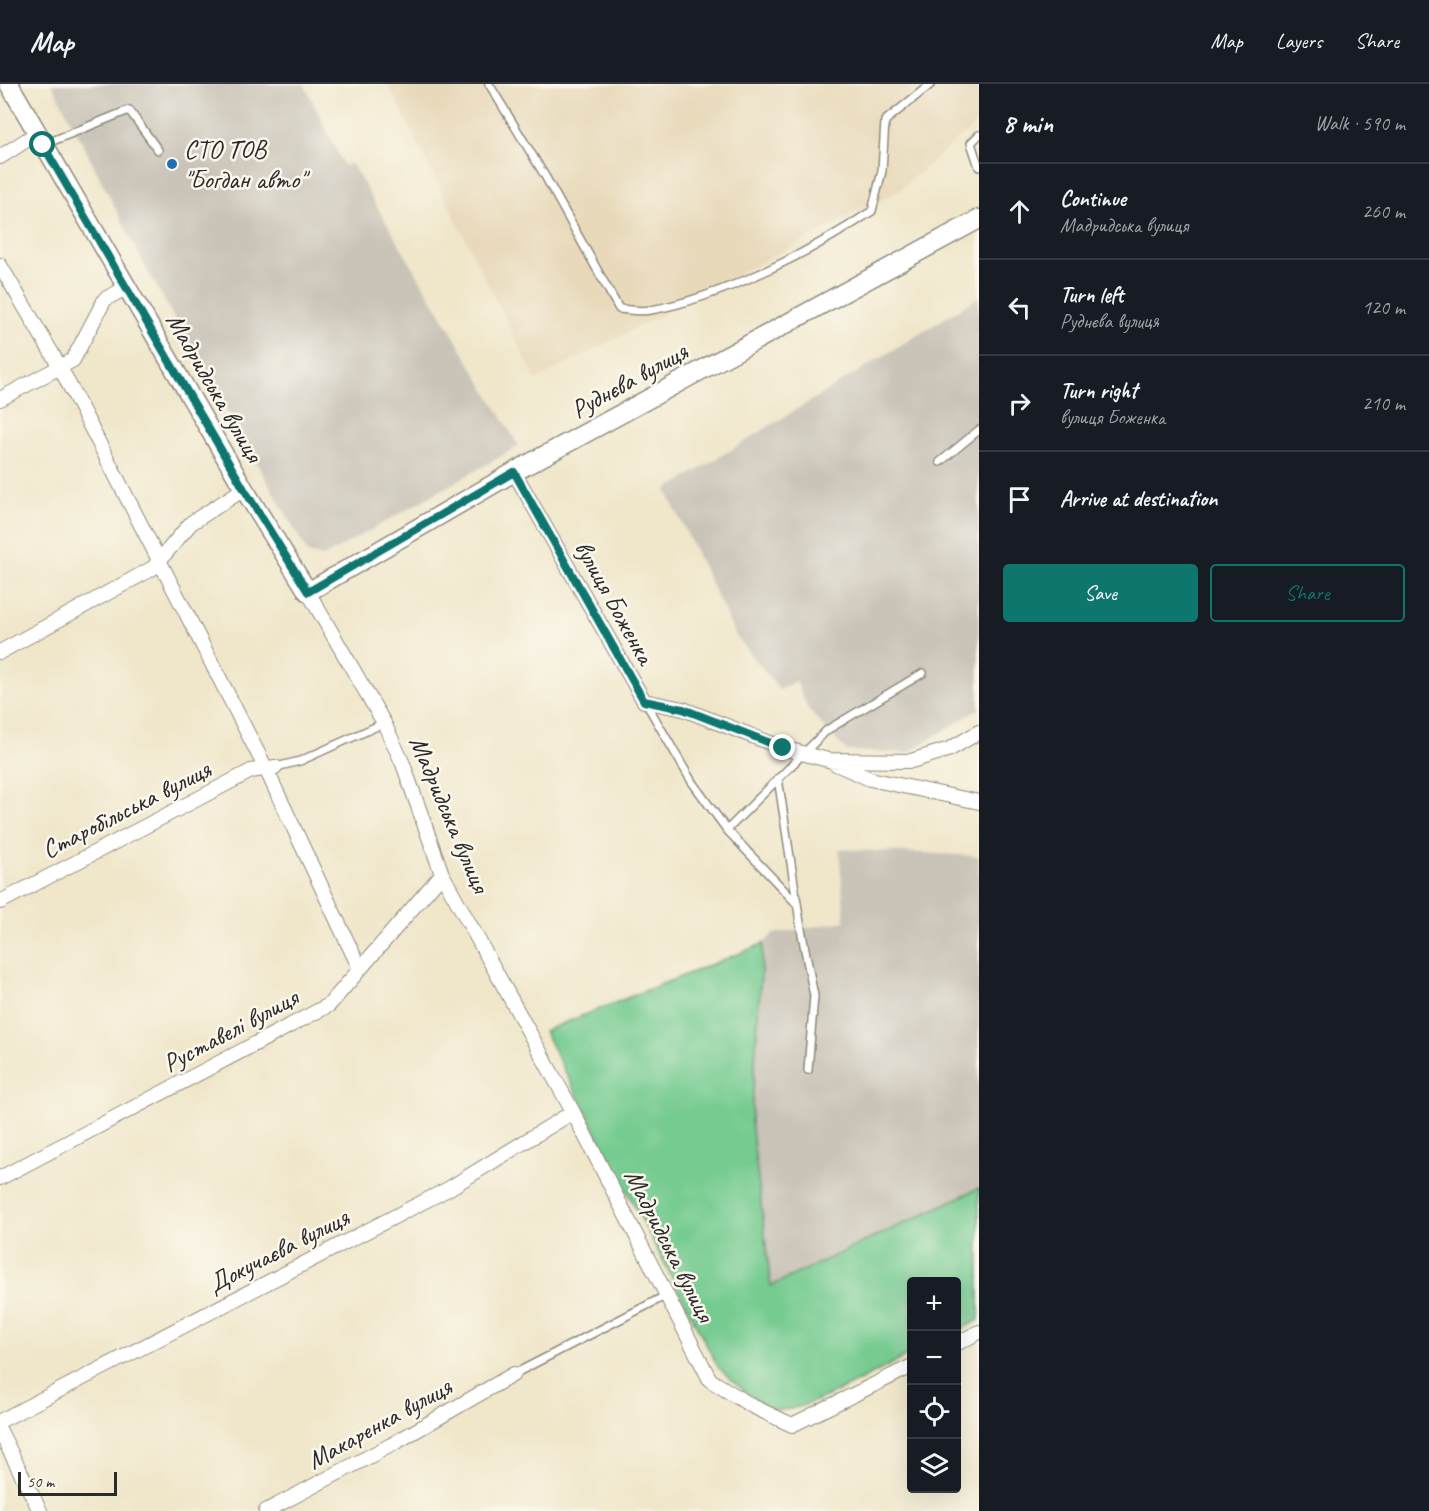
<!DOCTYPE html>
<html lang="en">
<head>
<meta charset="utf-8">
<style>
	:root { --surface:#171b24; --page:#242831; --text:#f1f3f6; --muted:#9ea1a6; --line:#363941; --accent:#0f766e }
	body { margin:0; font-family:Caveat,sans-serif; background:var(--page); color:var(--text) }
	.controls { position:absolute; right:18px; bottom:18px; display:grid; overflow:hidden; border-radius:6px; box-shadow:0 6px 24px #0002 }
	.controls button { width:54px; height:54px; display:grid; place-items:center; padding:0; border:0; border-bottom:2px solid var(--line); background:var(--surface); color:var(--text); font:30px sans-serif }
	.scale { position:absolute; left:18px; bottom:15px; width:99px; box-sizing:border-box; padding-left:6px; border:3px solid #2b2b2b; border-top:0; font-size:16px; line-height:21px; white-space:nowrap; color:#2b2b2b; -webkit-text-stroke:4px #fbf7ec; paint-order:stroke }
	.stop { position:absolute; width:18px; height:18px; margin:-14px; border:4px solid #0f766e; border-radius:50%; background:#fff }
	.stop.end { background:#0f766e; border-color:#fff; box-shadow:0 2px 6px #0008 }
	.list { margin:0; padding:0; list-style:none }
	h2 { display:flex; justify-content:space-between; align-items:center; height:78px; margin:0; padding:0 24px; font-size:26px }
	h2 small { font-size:20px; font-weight:400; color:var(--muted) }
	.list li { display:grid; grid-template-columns:39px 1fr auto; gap:18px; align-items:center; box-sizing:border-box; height:96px; padding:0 24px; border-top:2px solid var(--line) }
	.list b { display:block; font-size:22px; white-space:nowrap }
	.list p { margin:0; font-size:20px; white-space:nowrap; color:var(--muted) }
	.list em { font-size:20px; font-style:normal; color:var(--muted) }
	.actions { display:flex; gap:12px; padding:18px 24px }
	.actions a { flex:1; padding:14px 0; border:2px solid var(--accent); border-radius:6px; text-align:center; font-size:21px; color:var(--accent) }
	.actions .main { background:var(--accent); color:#fff }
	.icon { flex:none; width:33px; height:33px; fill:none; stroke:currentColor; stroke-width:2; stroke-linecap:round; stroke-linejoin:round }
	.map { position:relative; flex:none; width:979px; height:1427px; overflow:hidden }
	header { display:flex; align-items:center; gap:36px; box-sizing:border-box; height:84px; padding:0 30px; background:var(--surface); border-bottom:2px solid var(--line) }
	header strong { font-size:28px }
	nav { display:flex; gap:33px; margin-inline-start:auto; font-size:21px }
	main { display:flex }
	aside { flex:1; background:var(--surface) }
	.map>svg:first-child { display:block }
</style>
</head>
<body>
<header>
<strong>Map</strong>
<nav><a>Map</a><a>Layers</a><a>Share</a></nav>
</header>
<main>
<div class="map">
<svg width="979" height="1427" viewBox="0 0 979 1427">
	<rect width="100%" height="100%" fill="#fbf7ec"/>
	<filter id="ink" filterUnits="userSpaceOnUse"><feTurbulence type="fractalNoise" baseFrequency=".0167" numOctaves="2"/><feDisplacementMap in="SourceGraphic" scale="12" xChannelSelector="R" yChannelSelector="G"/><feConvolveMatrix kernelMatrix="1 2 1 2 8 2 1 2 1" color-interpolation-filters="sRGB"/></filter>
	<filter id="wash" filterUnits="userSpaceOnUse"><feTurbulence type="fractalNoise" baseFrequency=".008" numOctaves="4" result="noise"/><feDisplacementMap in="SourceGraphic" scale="24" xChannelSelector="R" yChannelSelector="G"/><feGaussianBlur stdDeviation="1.35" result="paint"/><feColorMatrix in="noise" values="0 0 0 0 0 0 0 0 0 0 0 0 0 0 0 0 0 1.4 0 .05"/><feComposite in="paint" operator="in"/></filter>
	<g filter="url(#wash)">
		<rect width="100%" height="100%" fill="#f0e7cb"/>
		<!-- built -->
		<path fill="#e8d9ba" d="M388,0H979V37L898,107L536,296Z"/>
		<!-- industrial -->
		<path fill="#c9c3b8" d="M52,0H304L344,82L351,79L519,362L323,473L308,469L147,186Z
			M979,213V625L908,669L847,667L808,626L796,596L780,606L736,552L666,406Z
			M839,765L979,772V1104L771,1203L751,1038L763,860L773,850L845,837Z"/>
		<!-- green -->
		<path fill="#74cb90" stroke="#507b5e" stroke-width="1.5" d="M763,860L751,1038L771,1202L979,1104V1236L957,1247L956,1198H912L911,1270C884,1283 799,1334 772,1325C756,1319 730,1295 718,1283L544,947Z"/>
	</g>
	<g filter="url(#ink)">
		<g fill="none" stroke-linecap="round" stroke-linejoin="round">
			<!-- lane casing -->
			<g stroke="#8e897b" stroke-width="10">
				<path id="lane" d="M489,0L545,92L619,225C629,226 641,228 651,226C723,213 811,168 872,127L882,87L885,37L931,0
					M979,51L971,59L979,83
					M45,60L129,26L158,66
					M940,378L979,346
					M646,619L692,698L727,746L797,820
					M276,683L300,677L384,639
					M778,694L801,845L814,912L808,986
					M727,746L827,646L923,589
					M514,1290L667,1211"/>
			</g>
			<!-- street casing -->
			<g stroke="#8e897b" stroke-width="16">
				<path id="street" d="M0,73L36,50
					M0,181L60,283L266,685L360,885
					M0,315L73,276L105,215L128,203
					M514,388L644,617L683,625L783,664L828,676L911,677L950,665L979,648
					M308,508L384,639L403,680L442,790L573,1028L710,1296L752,1322L792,1341L912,1282
					M0,568L153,484L191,439L244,405
					M834,679L870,695L979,718
					M0,818L251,687L275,683
					M0,1094L329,921L442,790
					M956,1260L979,1248
					M0,1337L448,1105L573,1028
					M0,1347L40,1427
					M266,1427L391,1361L514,1290"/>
			</g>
			<!-- secondary casing -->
			<g stroke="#8e897b" stroke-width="21">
				<path id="secondary" d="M9,0L244,405L308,508L514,388L979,135"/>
			</g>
			<!-- lane -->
			<use href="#lane" stroke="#fff" stroke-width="7"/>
			<!-- street -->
			<use href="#street" stroke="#fff" stroke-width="14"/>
			<!-- secondary -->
			<use href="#secondary" stroke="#fff" stroke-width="18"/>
		</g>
	</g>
	<g fill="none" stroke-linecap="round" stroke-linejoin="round" filter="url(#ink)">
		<!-- route -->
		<path stroke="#0f766e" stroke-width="8" d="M43,61L244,405L308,508L514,388L644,617L683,625L783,664"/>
	</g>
	<!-- markers -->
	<circle fill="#1f6fb2" stroke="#fbf7ec" stroke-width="2" cx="172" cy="80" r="6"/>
	<g text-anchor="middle" stroke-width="5" stroke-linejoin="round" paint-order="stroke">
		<!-- poi labels -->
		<g font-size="26" fill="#2b2b2b" stroke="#fbf7ec" text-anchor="start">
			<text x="184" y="74">СТО ТОВ<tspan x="184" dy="30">"Богдан авто"</tspan></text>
		</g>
		<!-- street labels -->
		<g font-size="26" fill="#2b2b2b" stroke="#fbf7ec">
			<text transform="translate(629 296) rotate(-29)" y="9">Руднєва вулиця</text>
			<text transform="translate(215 303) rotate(60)" y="9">Мадридська вулиця</text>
			<text transform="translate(615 518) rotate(61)" y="9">вулиця Боженка</text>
			<text transform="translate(126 725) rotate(-27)" y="9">Старобільська вулиця</text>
			<text transform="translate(450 730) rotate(67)" y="9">Мадридська вулиця</text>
			<text transform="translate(230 946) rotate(-28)" y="9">Руставелі вулиця</text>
			<text transform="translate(670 1161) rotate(63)" y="9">Мадридська вулиця</text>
			<text transform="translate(278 1166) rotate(-27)" y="9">Докучаєва вулиця</text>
			<text transform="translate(379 1339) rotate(-29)" y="9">Макаренка вулиця</text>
		</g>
	</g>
</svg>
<div class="controls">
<button>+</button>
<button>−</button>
<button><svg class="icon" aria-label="locate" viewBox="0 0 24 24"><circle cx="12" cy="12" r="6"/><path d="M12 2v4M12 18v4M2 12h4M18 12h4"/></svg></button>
<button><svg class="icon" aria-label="layers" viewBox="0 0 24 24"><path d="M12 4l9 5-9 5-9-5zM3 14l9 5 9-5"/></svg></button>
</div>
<div class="scale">50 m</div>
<div class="stop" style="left:43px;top:61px"></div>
<div class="stop end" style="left:783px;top:664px"></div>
</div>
<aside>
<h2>8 min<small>Walk · 590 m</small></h2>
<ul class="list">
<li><svg class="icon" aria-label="ahead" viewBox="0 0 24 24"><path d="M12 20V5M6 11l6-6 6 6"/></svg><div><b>Continue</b><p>Мадридська вулиця</p></div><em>260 m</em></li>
<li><svg class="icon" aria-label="left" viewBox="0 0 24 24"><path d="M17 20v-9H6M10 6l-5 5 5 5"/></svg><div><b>Turn left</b><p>Руднєва вулиця</p></div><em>120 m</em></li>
<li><svg class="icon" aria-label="right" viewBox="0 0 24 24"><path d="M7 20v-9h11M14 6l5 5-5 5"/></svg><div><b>Turn right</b><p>вулиця Боженка</p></div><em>210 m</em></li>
<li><svg class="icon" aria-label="arrive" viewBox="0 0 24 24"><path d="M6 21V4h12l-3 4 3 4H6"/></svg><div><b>Arrive at destination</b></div></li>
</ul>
<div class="actions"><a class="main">Save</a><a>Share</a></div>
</aside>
</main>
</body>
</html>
